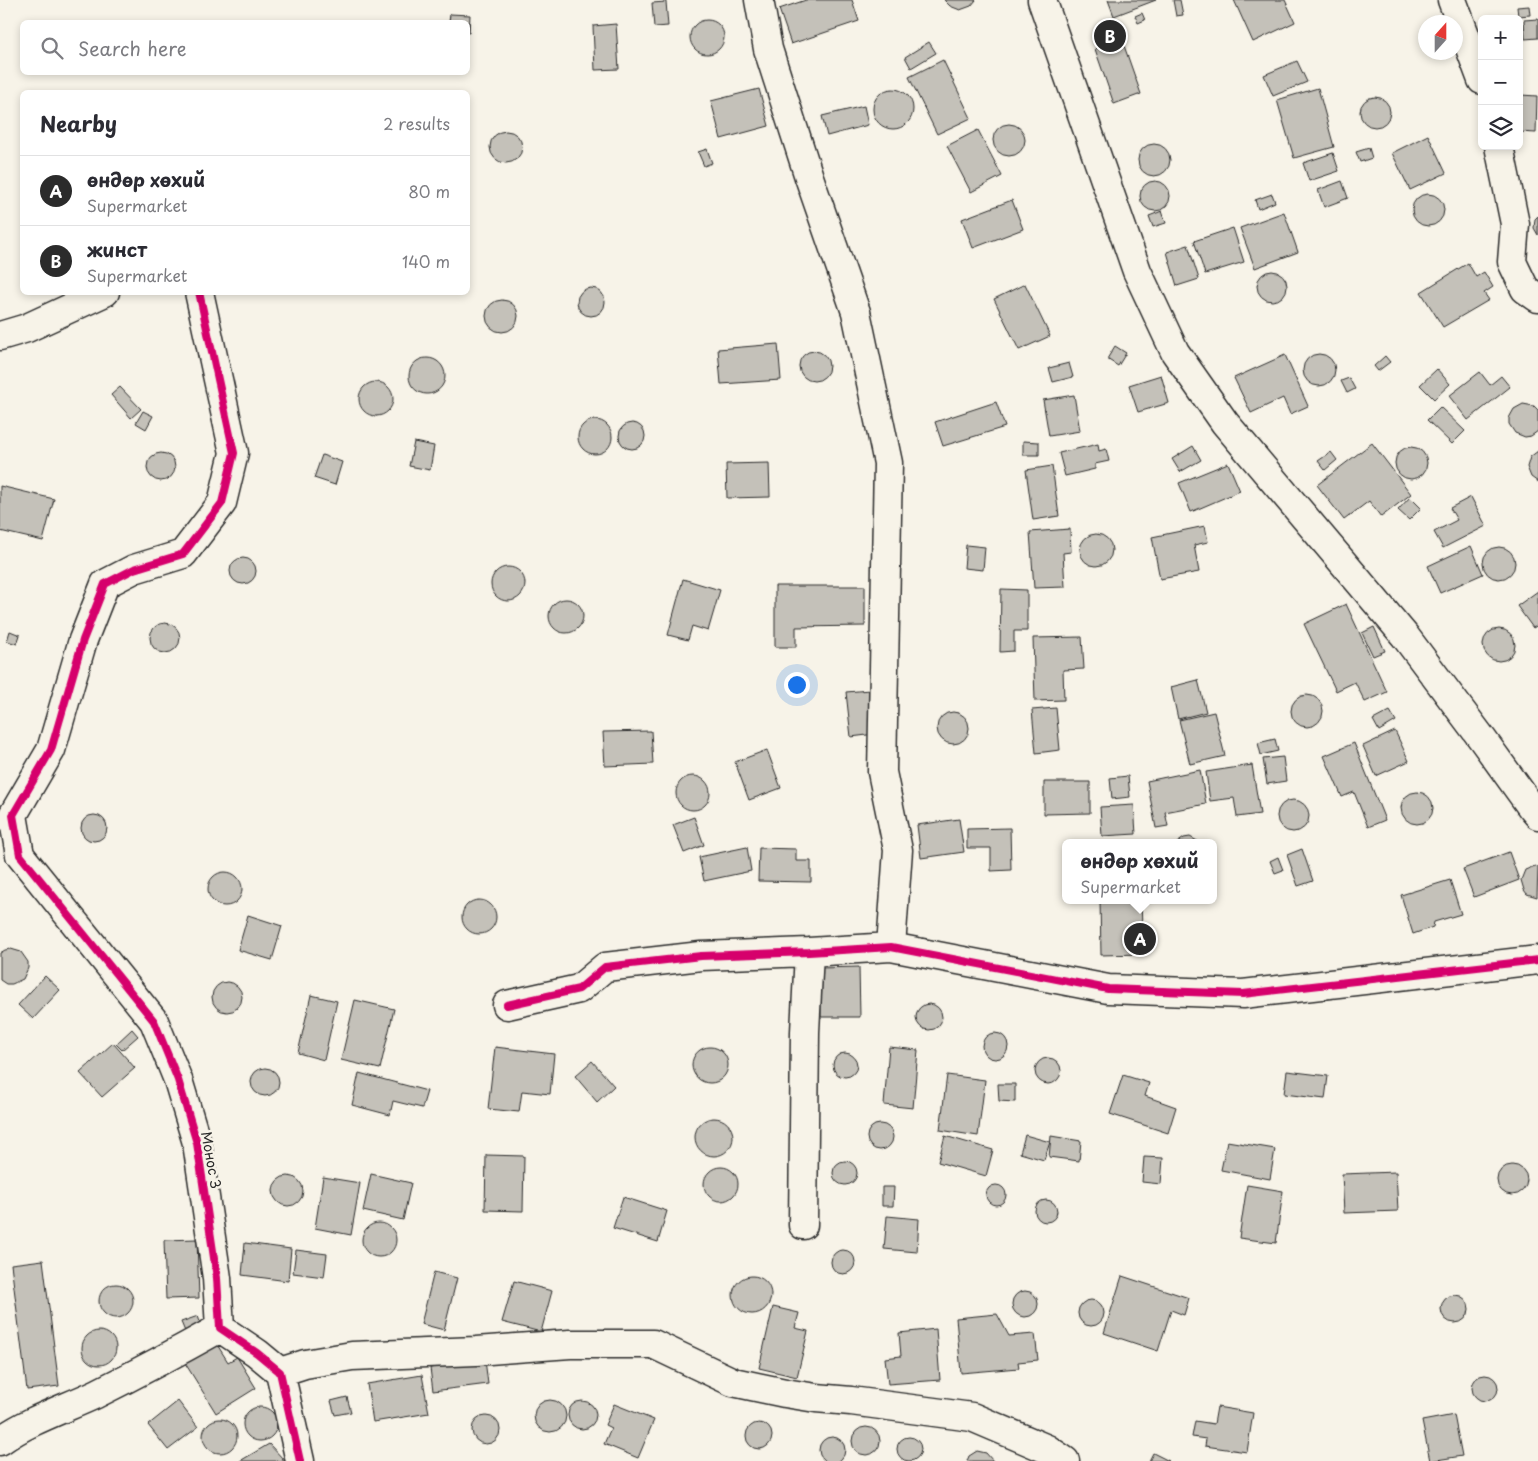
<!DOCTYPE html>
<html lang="en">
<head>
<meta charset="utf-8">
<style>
	:root { --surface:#fff; --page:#f7f7f7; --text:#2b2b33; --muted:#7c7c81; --line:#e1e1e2; --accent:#2b2b2b }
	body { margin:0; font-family:"Playpen Sans",sans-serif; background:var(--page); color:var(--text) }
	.controls { position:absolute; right:15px; top:15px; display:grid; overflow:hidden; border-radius:8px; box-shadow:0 2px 8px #0003 }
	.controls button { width:45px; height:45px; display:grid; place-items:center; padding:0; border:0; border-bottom:1px solid var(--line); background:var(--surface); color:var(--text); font:25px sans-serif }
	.compass { position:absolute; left:1418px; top:15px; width:45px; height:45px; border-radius:50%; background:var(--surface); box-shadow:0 2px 8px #0003; rotate:21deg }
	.you { position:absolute; left:796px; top:684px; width:18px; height:18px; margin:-12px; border:4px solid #fff; border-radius:50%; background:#1a73e8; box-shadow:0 0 0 8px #1a73e833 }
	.badge { display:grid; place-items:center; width:32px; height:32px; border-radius:50%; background:var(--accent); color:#fff; font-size:16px; font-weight:700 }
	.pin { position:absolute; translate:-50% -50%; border:2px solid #fff; box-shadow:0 1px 5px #0006 }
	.popup { position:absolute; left:1062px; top:839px; width:155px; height:65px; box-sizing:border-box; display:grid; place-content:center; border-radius:8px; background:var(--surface); filter:drop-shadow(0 1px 4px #0005); font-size:16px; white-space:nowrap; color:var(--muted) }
	.popup b { font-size:19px; color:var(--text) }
	.popup::after { content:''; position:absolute; left:50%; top:100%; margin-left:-10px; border:10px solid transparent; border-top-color:var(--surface) }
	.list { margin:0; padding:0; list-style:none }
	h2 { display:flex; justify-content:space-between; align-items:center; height:65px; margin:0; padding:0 20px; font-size:21px }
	h2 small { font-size:16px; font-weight:400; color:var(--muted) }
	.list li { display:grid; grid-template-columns:32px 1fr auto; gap:15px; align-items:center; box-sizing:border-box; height:70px; padding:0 20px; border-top:1px solid var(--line) }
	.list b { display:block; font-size:19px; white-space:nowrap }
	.list p { margin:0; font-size:16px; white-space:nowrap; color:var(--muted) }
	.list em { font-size:16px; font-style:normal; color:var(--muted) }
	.icon { flex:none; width:28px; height:28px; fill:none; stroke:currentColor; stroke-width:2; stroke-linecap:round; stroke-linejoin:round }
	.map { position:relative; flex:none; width:1538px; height:1461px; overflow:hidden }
	.search { position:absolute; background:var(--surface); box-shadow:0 2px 8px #0003; left:20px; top:20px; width:450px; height:55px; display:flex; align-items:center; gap:12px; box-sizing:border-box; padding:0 18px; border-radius:8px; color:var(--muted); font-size:19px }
	.panel { position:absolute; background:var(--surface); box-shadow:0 2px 8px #0003; left:20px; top:90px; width:450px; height:205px; border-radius:8px }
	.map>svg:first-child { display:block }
</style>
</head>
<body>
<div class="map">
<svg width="1538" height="1461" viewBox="0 0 1538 1461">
	<rect width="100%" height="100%" fill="#f7f3e8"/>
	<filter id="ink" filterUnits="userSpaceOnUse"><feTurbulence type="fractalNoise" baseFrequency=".02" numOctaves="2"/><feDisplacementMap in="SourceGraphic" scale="10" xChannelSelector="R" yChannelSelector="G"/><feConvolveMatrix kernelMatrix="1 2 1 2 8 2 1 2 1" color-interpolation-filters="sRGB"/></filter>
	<g filter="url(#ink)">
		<!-- building -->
		<path fill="#c4c1b9" stroke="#2b2b2b" d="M806,0H852L859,21L791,44L779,9Z
			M944,0H976L971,6L960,10L950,6Z
			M1108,0H1156L1114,16Z
			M1173,0H1180L1183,15L1176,16Z
			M1234,0H1285L1295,22L1253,42Z
			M666,2L668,26L654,27L652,3Z
			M1529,6L1530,15L1518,16L1517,7Z
			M1142,13L1145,20L1138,23L1135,16Z
			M450,14L470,15L469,33H468V22H449Z
			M1538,19V38L1525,39L1524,20Z
			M690 37a17 17 0 1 1 34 0a17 17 0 1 1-34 0Z
			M616,24L619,69L595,70L593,26Z
			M1122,40L1141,94L1114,104L1095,49Z
			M929,42L936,53L911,68L905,57Z
			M943,60L971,118L937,134L909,77Z
			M1297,61L1307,82L1273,96L1264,75Z
			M1318,88L1334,147L1294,158L1277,100Z
			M759,89L769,126L721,139L711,101Z
			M873 109a20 20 0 1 1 40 0a20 20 0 1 1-40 0Z
			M1521,95L1537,96L1536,133L1519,132Z
			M1360 112a15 15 0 1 1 30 0a15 15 0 1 1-30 0Z
			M864,106L868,125L827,136L822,116Z
			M993 140a16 16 0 1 1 32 0a16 16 0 1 1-32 0Z
			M978,130L1002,176L971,192L947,146Z
			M490 147a16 16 0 1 1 32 0a16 16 0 1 1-32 0Z
			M1428,135L1446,173L1410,190L1392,153Z
			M1138 160a16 16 0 1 1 32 0a16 16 0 1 1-32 0Z
			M1369,148L1372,158L1360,162L1356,152Z
			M707,149L712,163L704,166L698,152Z
			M1333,153L1339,171L1309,181L1303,163Z
			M1140 196a15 15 0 1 1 30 0a15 15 0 1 1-30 0Z
			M1342,181L1348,198L1324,207L1318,190Z
			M1412 210a16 16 0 1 1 32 0a16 16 0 1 1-32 0Z
			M1272,194L1275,202L1258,209L1255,200Z
			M1012,200L1023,229L973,248L962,219Z
			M1162,211L1166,223L1153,227L1149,216Z
			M1284,212L1298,252L1255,268L1240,228Z
			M1538,216V235L1534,228L1535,219Z
			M1233,228L1244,262L1205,274L1194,241Z
			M1188,245L1199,279L1177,286L1167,252Z
			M1468,263L1476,277L1484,272L1493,287L1484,293L1489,300L1443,327L1421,292Z
			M1257 286a15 15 0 1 1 30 0a15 15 0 1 1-30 0Z
			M1025,284L1050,336L1019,350L994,299Z
			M577 302a14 14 0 1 1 28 0a14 14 0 1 1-28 0Z
			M486 316a16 16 0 1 1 32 0a16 16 0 1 1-32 0Z
			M778,344L781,380L721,384L718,349Z
			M1115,346L1126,353L1118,366L1107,359Z
			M799 366a15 15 0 1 1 30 0a15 15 0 1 1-30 0Z
			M1303 370a16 16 0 1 1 32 0a16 16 0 1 1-32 0Z
			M1285,355L1308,406L1290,414L1283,398L1251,413L1234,378Z
			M1385,356L1390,362L1378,371L1374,366Z
			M409 376a18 18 0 1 1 36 0a18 18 0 1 1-36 0Z
			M1069,363L1073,377L1053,382L1049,368Z
			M1437,369L1450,384L1434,399L1420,385Z
			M1480,372L1490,385L1501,376L1510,387L1468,420L1449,396Z
			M1161,375L1169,403L1138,412L1129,385Z
			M1349,378L1355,389L1347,393L1341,381Z
			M359 399a17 17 0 1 1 34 0a17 17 0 1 1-34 0Z
			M120,387L141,409L131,418L111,395Z
			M1074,395L1080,431L1049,436L1043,400Z
			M996,402L1005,427L943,446L935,422Z
			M1523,404L1534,406L1538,410V431L1531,436L1525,437L1515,433L1509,424V418L1514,409Z
			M1440,407L1465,431L1452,444L1427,420Z
			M143,411L153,416L146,429L136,423Z
			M578 437a17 17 0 1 1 34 0a17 17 0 1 1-34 0Z
			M619 436a13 13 0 1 1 26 0a13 13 0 1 1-26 0Z
			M1023,441L1039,442V455H1023Z
			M414,442L434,446L430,470L409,466Z
			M1372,443L1411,494L1381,517L1369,501L1344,520L1317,485Z
			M1098,444L1099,451L1106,449L1109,461L1095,464V469L1065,476L1059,453Z
			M1193,446L1201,460L1180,472L1172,459Z
			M1395 463a16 16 0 1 1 32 0a16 16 0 1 1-32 0Z
			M1538,451V482L1531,477L1527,467L1530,457Z
			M1331,452L1337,460L1325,470L1318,461Z
			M147 467a14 14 0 1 1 28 0a14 14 0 1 1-28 0Z
			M322,455L342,462L335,485L314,478Z
			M769,463L770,497L727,498L726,464Z
			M1228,463L1240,491L1191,512L1179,483Z
			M1052,466L1059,516L1033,520L1026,470Z
			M0,486L54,499L43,541L0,531Z
			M1410,497L1421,508L1409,520L1398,510Z
			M1471,497L1486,526L1443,548L1434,532L1457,520L1450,508Z
			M1205,526L1208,542L1194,545L1199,572L1160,579L1152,537Z
			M1070,529L1071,552L1063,553L1065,587L1034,588L1030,532Z
			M1080 550a16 16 0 1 1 32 0a16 16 0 1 1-32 0Z
			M966,545L985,547L983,570L964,568Z
			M1471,546L1483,574L1440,593L1428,566Z
			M1483 563a16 16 0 1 1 32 0a16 16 0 1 1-32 0Z
			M230 571a13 13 0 1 1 26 0a13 13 0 1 1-26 0Z
			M491 584a17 17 0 1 1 34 0a17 17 0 1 1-34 0Z
			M683,579L720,590L708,631L692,626L688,640L668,635Z
			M775,586H865V626L796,627V647H775Z
			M1001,589L1027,590V631H1014V651L1000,652Z
			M1538,591V625L1533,628L1517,606Z
			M549 616a17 17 0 1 1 34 0a17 17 0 1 1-34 0Z
			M1346,604L1387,692L1365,702L1355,682L1336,691L1304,624Z
			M150 638a15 15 0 1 1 30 0a15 15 0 1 1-30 0Z
			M1374,627L1385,651L1373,656L1362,633Z
			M1483 645a16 16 0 1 1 32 0a16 16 0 1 1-32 0Z
			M10,631L20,635L17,644L7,641Z
			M1082,637L1084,669L1063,670L1064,700L1035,701L1033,638Z
			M1198,680L1206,712L1178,719L1171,687Z
			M870,690L875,734L851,737L846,692Z
			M1291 711a16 16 0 1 1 32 0a16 16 0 1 1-32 0Z
			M1056,708L1060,750L1036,753L1032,710Z
			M1390,711L1396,721L1379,731L1373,720Z
			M1214,712L1225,756L1190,764L1179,720Z
			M937 728a16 16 0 1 1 32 0a16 16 0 1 1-32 0Z
			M651,731L653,764L605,766L603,732Z
			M1395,731L1409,761L1376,776L1363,746Z
			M1275,739L1278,751L1261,755L1258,743Z
			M1354,743L1385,820L1368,827L1354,792L1342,797L1324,756Z
			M767,750L781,788L749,800L735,762Z
			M1283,757L1286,781L1267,784L1263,759Z
			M1252,765L1260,814L1237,817L1234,798L1210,801L1206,772Z
			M1200,770L1206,804L1165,812L1168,826L1156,828L1147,781Z
			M1128,776L1130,797L1112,799L1110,778Z
			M676 793a17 17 0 1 1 34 0a17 17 0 1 1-34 0Z
			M1044,782H1090V813L1044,814Z
			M1401 808a16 16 0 1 1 32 0a16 16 0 1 1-32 0Z
			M1277 816a16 16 0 1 1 32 0a16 16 0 1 1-32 0Z
			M1134,805L1136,834L1102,836L1100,807Z
			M81 828a13 13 0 1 1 26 0a13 13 0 1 1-26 0Z
			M694,817L704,845L684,853L673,825Z
			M959,819L964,852L921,858L917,825Z
			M1010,828L1011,870L991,871V848H967V829Z
			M1190,837L1201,843H1177L1184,838Z
			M747,847L751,871L704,881L699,857Z
			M759,848L796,849V861H811V882L758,881Z
			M1302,849L1313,881L1298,886L1287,855Z
			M1509,852L1519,880L1474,897L1463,869Z
			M1278,857L1283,870L1275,873L1270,861Z
			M1535,866L1538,867L1537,897L1527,894L1524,890L1521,880L1525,870Z
			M208 889a17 17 0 1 1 34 0a17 17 0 1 1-34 0Z
			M1450,880L1461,914L1434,922L1433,927L1413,934L1401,895Z
			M1100,900H1141L1143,954L1101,955Z
			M462 917a17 17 0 1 1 34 0a17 17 0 1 1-34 0Z
			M248,915L282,926L272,960L238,950Z
			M11,949L21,952L28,962V968L23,979L12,984H6L0,980V953L5,950Z
			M859,967L860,1017H821L820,968Z
			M45,976L60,990L33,1019L18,1005Z
			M212 997a15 15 0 1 1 30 0a15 15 0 1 1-30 0Z
			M311,995L337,1001L324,1060L298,1053Z
			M355,1000L394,1009L380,1069L341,1060Z
			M916 1017a13 13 0 1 1 26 0a13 13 0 1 1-26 0Z
			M132,1029L138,1036L122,1050L116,1044Z
			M982 1046a13 13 0 1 1 26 0a13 13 0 1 1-26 0Z
			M113,1043L135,1068L102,1097L80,1073Z
			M495,1047L554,1054L550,1094L522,1091L519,1112L488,1109Z
			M889,1047L918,1050L913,1108L884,1105Z
			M692 1065a18 18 0 1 1 36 0a18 18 0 1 1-36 0Z
			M833 1065a12 12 0 1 1 24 0a12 12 0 1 1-24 0Z
			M1035 1071a13 13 0 1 1 26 0a13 13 0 1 1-26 0Z
			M592,1061L614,1086L597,1102L575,1076Z
			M251 1082a14 14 0 1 1 28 0a14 14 0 1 1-28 0Z
			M1287,1071L1328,1076L1325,1099L1284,1094Z
			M359,1073L427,1091L422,1108L393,1101L390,1115L352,1105Z
			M947,1075L985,1080L978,1136L940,1130Z
			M1123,1075L1149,1083L1145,1096L1176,1107L1168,1133L1110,1114Z
			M998,1084H1015V1102L999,1101Z
			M695 1137a19 19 0 1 1 38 0a19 19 0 1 1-38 0Z
			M867 1137a13 13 0 1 1 26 0a13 13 0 1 1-26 0Z
			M1025,1135L1050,1142L1044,1160L1020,1153Z
			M945,1136L993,1150L986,1176L938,1162Z
			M1051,1136L1081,1141L1079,1161L1049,1157Z
			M1227,1141L1275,1149L1270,1179L1221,1170Z
			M486,1155L524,1156L523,1211L485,1210Z
			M1144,1157L1163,1158L1161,1184L1142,1182Z
			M833 1173a12 12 0 1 1 24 0a12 12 0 1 1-24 0Z
			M1497 1180a15 15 0 1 1 30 0a15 15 0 1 1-30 0Z
			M704 1184a17 17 0 1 1 34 0a17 17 0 1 1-34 0Z
			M1396,1172L1398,1211L1344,1213L1342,1174Z
			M371,1174L411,1183L403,1220L363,1211Z
			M273 1191a15 15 0 1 1 30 0a15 15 0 1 1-30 0Z
			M323,1177L360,1183L351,1235L315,1228Z
			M986 1195a10 10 0 1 1 20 0a10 10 0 1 1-20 0Z
			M1247,1185L1283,1191L1276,1243L1239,1238Z
			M882,1187H894L893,1206H882Z
			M623,1197L667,1211L658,1242L613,1228Z
			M1035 1211a11 11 0 1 1 22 0a11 11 0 1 1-22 0Z
			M887,1216L919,1219L917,1252L884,1249Z
			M362 1240a17 17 0 1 1 34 0a17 17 0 1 1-34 0Z
			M197,1239L199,1298L166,1299L164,1240Z
			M245,1243L291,1249L288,1281L242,1275Z
			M296,1250L327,1254L324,1277L293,1273Z
			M831 1262a12 12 0 1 1 24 0a12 12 0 1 1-24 0Z
			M43,1260L59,1386L27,1390L11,1264Z
			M434,1272L457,1278L444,1330L421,1324Z
			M1122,1276L1189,1298L1184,1315L1171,1310L1158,1351L1104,1333Z
			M733 1295a19 19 0 1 1 38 0a19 19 0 1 1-38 0Z
			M514,1281L552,1291L541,1332L502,1322Z
			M99 1301a17 17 0 1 1 34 0a17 17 0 1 1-34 0Z
			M1012 1304a13 13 0 1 1 26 0a13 13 0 1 1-26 0Z
			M1441 1309a14 14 0 1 1 28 0a14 14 0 1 1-28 0Z
			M1078 1313a13 13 0 1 1 26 0a13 13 0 1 1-26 0Z
			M773,1307L799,1313L795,1328L808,1331L797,1377L759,1368Z
			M997,1314L1009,1336L1035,1334L1038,1360L1018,1362L1019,1368L961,1373L956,1318Z
			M198,1316L202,1328L186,1334L181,1322Z
			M936,1329L940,1380L888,1384L885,1358L901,1356L899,1333Z
			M82 1348a17 17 0 1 1 34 0a17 17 0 1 1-34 0Z
			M216,1343L228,1362L237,1357L256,1388L216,1413L185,1363Z
			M485,1360L488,1384L433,1391L430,1368Z
			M422,1375L429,1413L373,1422L367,1384Z
			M1472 1388a13 13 0 1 1 26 0a13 13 0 1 1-26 0Z
			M347,1397L351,1412L335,1415L331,1401Z
			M534 1416a16 16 0 1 1 32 0a16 16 0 1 1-32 0Z
			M568 1415a14 14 0 1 1 28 0a14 14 0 1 1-28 0Z
			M178,1401L198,1427L168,1450L148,1425Z
			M614,1404L654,1420L638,1458L604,1444L611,1428L605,1425Z
			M243 1424a17 17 0 1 1 34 0a17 17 0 1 1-34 0Z
			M1217,1407L1253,1413L1247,1452L1205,1446L1206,1439L1192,1437L1195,1421L1214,1424Z
			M1454,1415L1462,1456L1430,1461L1422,1421Z
			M472 1430a14 14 0 1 1 28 0a14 14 0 1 1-28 0Z
			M203 1436a17 17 0 1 1 34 0a17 17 0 1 1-34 0Z
			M746 1436a13 13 0 1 1 26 0a13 13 0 1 1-26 0Z
			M852 1441a14 14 0 1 1 28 0a14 14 0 1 1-28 0Z
			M897 1449a12 12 0 1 1 24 0a12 12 0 1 1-24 0Z
			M819 1450a13 13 0 1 1 26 0a13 13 0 1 1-26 0Z
			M269,1444L285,1461H240Z
			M977,1451L986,1453L993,1461H967L969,1456Z
			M1153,1453L1169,1461H1149Z"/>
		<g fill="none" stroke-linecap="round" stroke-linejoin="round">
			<!-- minor casing -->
			<g stroke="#2b2b2b" stroke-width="31">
				<path id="minor" d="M759,0L768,49L809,177L856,312L888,463L882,772L898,850L891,947
					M1042,0L1137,271L1175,352L1225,423L1405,636L1483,740L1532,808L1538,815
					M1452,0L1482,80
					M1499,146L1515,224L1512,262L1525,289L1538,298
					M199,292L234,453L222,503L183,554L134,569L105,584L83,640L51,750L13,815L20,855L154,1021L178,1080L197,1143L217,1278L220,1328L257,1353L280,1372L300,1461
					M0,336L27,328L105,292
					M507,1005L579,989L605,967L701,956L809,952L891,947L1108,989L1243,994L1538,960
					M803,1225L805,1032L809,952
					M280,1372L305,1364L352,1356L476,1351L570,1344H653L733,1382L785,1393L816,1398L851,1401L972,1417L1047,1449L1065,1461
					M0,1441C29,1420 64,1409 96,1394C138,1373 179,1351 220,1328"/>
			</g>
			<!-- minor -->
			<use href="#minor" stroke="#f7f3e8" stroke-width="28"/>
			<!-- cycleway casing -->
			<g stroke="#f7f3e8" stroke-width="11">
				<path id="cycleway" d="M199,292L234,453L222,503L183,554L134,569L105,584L83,640L51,750L13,815L20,855L154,1021L178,1080L197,1143L217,1278L220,1328L257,1353L280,1372L300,1461
					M507,1005L579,989L605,967L701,956L809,952L891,947L1108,989L1243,994L1538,960"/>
			</g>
			<!-- cycleway -->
			<use href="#cycleway" stroke="#d6006c" stroke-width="8"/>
		</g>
	</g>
	<g text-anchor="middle" stroke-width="5" stroke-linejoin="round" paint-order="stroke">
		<!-- street labels -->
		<g font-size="14" fill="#2b2b2b" stroke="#f7f3e8">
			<text transform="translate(211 1160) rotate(80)" y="5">Монос 3</text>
		</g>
	</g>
</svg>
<div class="controls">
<button>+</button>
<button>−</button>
<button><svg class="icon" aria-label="layers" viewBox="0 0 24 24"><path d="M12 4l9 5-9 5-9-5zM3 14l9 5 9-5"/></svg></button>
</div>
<svg class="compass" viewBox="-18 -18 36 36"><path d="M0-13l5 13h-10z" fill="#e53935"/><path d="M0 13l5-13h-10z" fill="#7c7c81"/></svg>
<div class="you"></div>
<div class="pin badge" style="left:1140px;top:939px">A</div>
<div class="popup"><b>өндөр хөхий</b>Supermarket</div>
<div class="pin badge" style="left:1110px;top:36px">B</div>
<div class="search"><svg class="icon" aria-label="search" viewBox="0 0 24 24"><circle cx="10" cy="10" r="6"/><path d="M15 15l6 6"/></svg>Search here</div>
<section class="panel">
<h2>Nearby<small>2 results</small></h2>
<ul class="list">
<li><span class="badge">A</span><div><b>өндөр хөхий</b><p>Supermarket</p></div><em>80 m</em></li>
<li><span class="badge">B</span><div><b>жинст</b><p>Supermarket</p></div><em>140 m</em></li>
</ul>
</section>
</div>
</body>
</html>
